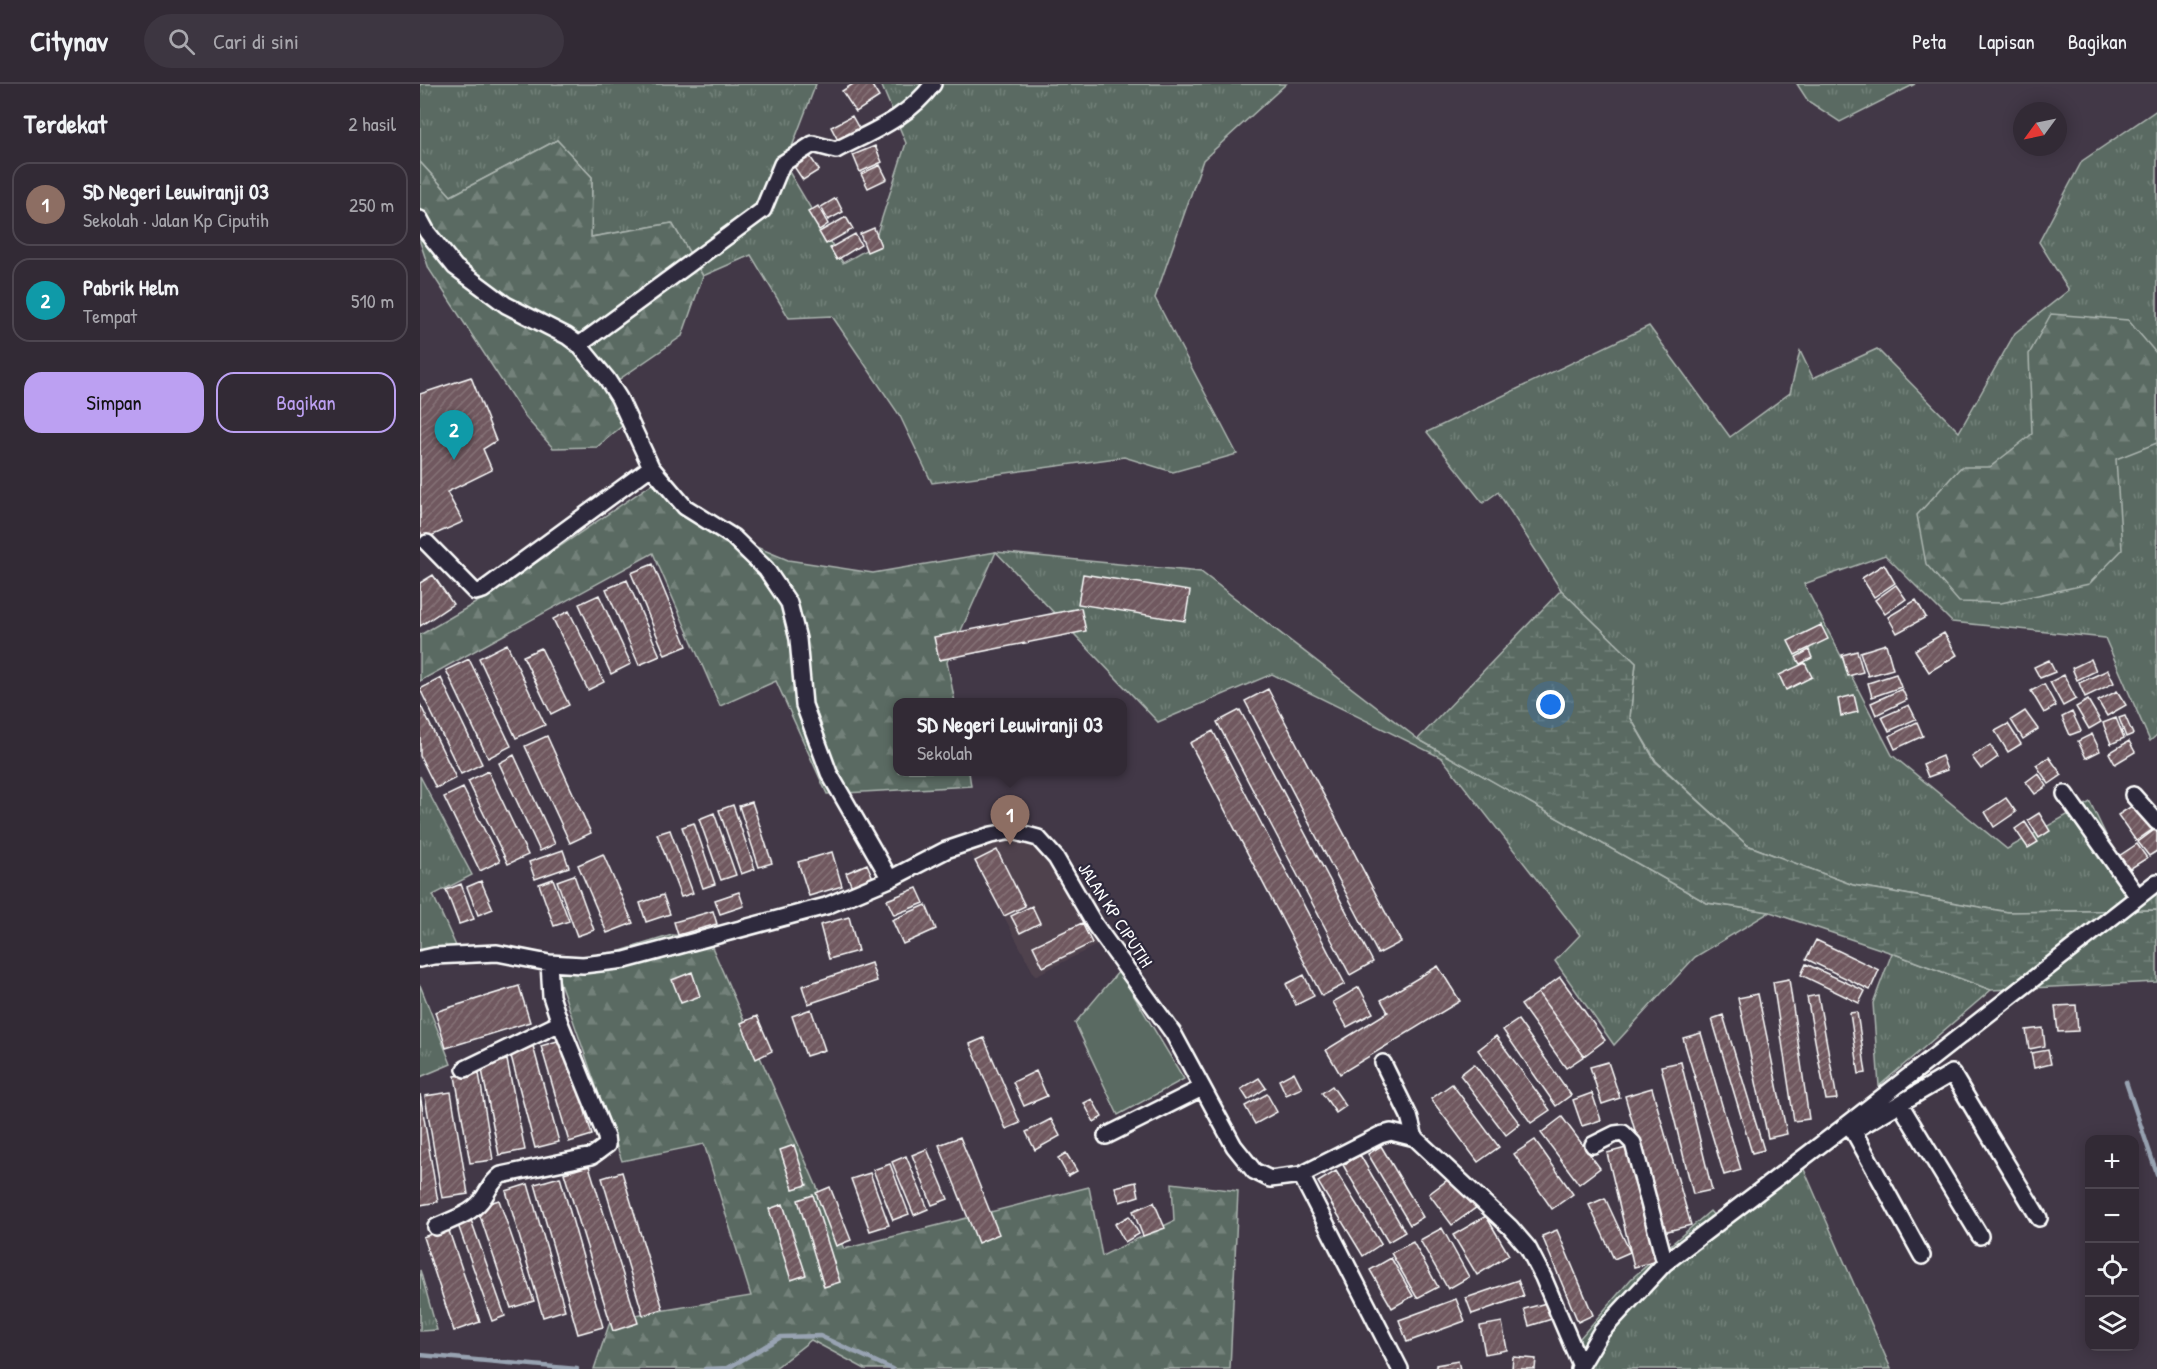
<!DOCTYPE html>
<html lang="id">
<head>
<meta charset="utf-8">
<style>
	:root { --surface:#322a35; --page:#3d3641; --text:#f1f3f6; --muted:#a8a7ad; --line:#4d4650; --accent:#bca0f2 }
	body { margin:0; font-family:"Patrick Hand",sans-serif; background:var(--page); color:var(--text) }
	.controls { position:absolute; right:18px; bottom:18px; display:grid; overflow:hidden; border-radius:12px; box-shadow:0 3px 15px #0003 }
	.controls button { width:54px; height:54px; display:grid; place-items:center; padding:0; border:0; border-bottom:2px solid var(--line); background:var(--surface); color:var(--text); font:30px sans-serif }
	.compass { position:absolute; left:1593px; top:18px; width:54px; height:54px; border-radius:50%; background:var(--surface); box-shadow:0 3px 15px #0003; rotate:237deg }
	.you { position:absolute; left:1131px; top:621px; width:21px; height:21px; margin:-15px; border:4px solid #fff; border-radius:50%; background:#1a73e8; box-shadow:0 0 0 9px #1a73e833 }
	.badge { display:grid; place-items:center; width:39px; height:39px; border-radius:50%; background:var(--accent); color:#fff; font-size:20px; font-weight:700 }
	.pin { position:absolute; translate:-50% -50px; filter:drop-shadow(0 2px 3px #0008) }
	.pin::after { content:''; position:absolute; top:32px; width:21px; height:18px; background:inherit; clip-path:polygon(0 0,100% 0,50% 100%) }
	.popup { position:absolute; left:473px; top:614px; width:234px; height:78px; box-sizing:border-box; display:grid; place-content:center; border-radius:12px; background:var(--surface); filter:drop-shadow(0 2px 4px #0005); font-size:20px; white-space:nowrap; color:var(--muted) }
	.popup b { font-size:22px; color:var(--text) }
	.popup::after { content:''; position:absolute; left:50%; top:100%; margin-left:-12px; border:12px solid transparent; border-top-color:var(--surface) }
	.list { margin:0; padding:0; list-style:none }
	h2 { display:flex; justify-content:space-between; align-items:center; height:78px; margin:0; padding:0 24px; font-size:26px }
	h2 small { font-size:20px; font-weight:400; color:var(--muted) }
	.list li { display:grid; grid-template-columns:39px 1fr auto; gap:18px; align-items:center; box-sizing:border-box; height:84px; margin:0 12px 12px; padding:0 12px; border:2px solid var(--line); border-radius:18px }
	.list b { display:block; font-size:22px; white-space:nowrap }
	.list p { margin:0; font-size:20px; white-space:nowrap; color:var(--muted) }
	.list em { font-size:20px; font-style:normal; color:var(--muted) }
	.actions { display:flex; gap:12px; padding:18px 24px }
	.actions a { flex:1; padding:14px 0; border:2px solid var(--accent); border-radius:18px; text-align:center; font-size:21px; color:var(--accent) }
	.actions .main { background:var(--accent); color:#111 }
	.icon { flex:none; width:33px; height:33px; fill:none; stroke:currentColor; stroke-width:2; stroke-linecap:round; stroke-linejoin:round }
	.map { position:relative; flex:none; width:1737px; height:1285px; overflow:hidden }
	header { display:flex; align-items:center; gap:36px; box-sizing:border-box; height:84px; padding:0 30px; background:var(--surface); border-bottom:2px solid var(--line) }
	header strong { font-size:28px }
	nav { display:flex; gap:33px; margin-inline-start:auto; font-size:21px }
	.search { width:420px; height:54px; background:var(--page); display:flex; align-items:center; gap:15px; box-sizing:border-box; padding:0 21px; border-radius:33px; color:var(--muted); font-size:22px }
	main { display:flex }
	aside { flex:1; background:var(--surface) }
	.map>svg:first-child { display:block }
</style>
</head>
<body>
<header>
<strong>Citynav</strong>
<div class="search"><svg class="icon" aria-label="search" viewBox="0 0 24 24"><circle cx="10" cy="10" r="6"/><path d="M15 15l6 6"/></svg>Cari di sini</div>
<nav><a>Peta</a><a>Lapisan</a><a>Bagikan</a></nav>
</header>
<main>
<aside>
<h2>Terdekat<small>2 hasil</small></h2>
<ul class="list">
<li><span class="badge" style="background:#8d6e63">1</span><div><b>SD Negeri Leuwiranji 03</b><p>Sekolah · Jalan Kp Ciputih</p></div><em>250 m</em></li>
<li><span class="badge" style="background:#0f9aa8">2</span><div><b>Pabrik Helm</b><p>Tempat</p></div><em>510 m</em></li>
</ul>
<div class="actions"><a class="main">Simpan</a><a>Bagikan</a></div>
</aside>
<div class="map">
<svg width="1737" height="1285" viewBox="0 0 1737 1285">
	<defs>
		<pattern id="grass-tufts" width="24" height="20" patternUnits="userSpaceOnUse" patternTransform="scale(1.5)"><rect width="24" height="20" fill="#5a6b62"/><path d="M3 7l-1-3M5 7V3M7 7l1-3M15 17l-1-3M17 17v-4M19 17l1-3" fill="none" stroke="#73817a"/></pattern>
		<pattern id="forest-firs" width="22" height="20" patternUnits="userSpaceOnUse" patternTransform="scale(1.5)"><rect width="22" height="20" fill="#5a6b62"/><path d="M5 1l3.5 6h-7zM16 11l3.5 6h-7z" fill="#73817a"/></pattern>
		<pattern id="wetland-marsh" width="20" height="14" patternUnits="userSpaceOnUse" patternTransform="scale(1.5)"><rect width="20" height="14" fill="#5a6b62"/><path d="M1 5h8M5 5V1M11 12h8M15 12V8" fill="none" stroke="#73817a"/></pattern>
		<pattern id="building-hatch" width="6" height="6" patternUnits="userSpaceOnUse" patternTransform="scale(1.5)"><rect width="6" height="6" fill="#70595f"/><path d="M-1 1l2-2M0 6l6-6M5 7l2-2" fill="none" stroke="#857277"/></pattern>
	</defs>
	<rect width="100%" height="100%" fill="#423847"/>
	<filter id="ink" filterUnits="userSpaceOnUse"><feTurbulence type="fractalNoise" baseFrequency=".0167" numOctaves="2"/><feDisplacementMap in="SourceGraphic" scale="12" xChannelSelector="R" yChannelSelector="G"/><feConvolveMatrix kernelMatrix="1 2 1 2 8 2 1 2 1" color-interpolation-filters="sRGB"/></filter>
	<g filter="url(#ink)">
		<!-- built -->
		<path fill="#50424e" d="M591,753L621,766L677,861L615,892L550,767Z"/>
		<!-- grass -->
		<path fill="url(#grass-tufts)" stroke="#acb5b0" stroke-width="1.5" d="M0,0H396L365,81L423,179L453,162L486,59L461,0H866L783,76L735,214L817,370L753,388L704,373L512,399L480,332L412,232L369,234L331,171L283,192L252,139L171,153L172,93L137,56L31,112L0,78Z
			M1377,0H1495L1420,38L1388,17Z
			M1737,26V651L1730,657L1685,554L1532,538L1465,471L1384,500L1472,671L1587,765L1670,718L1707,795L1737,808V826L1588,828L1433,801L1327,761L1236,677L1210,633L1216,579L1141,506L1078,408L1063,419L1007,348L1229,242L1310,353L1370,309L1380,267L1393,294L1457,265L1539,348L1595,249L1649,206L1619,158L1662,77Z
			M576,468L781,488L998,655L1287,819L1350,828L1275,873L1194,961L1135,877L1160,851L1022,674L852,590L738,638Z
			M0,692L52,791L13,811L36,862L0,869Z
			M1472,869L1571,906L1459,1002L1453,919Z
			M0,901L31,980L0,993Z
			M1383,1083L1471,1285H1155L1160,1254L1211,1195L1290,1127L1304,1143Z
			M0,1186L17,1246L0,1247Z"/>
		<!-- forest -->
		<path fill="url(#forest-firs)" stroke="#acb5b0" stroke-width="1.5" d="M137,56L172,93L171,153L252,139L283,192L262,252L191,301L209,336L177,363L133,364L106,334L9,185L0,158V78L31,112Z
			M1631,230L1708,236L1737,270V359L1696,375L1702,466L1669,500L1581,519L1539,518L1506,480L1497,431L1541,383H1570L1612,350L1609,270Z
			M232,400L271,436L368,476L453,489L576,468L527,578L535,618H478V688H549L551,702L407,710L356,597L300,622L233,469L0,597V551L64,514Z
			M252,851L288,854L424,1165L669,1103L682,1172L754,1137L752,1099L818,1107L810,1285H445L391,1256L354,1285H174L191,1235L331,1212L284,1060L202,1077L136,887Z"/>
		<!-- wetland -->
		<path fill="url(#wetland-marsh)" stroke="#acb5b0" stroke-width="1.5" d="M1141,506L1216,579L1210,633L1235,677L1327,761L1433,801L1588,828L1737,826V898L1571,906L1472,869L1350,828L1287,819L998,655Z"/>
		<!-- pitch -->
		<path fill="#5a6b62" stroke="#acb5b0" stroke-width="1.5" d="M699,887L764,995L698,1031L655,939Z"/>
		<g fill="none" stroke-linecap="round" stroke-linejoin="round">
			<!-- stream -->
			<path stroke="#98a3b2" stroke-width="4.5" d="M1706,998L1737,1090
				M0,1271L157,1285
				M285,1285L308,1284L361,1253L400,1252L472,1285"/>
		</g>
		<!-- building -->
		<path fill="url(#building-hatch)" stroke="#fff" stroke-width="1.5" d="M433,0H451L459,13L436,28L422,7Z
			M432,32L442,50L421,62L411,43Z
			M455,62L462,78L440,88L433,71Z
			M389,71L399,86L383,96L373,81Z
			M460,81L467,95L448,104L441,90Z
			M416,114L423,128L408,136L401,123Z
			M398,122L408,140L399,146L388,128Z
			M426,133L433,145L406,160L399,148Z
			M454,144L461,162L447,168L440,150Z
			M435,150L441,161L417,176L410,164Z
			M51,293L76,357L63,365L72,386L27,408L43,438L4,455L0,447V310Z
			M233,480L267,562L245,571L211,489Z
			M1464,480L1475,499L1454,513L1442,494Z
			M663,490L770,507L765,537L658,520Z
			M13,491L33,520L0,542V499Z
			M207,496L240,572L219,581L186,505Z
			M1476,501L1486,515L1465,530L1455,516Z
			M179,511L211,580L191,590L159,520Z
			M1496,516L1506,533L1477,549L1468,533Z
			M661,524L666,547L519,576L514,553Z
			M149,527L184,598L168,606L133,535Z
			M1401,541L1408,555L1375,571L1368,557Z
			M1524,549L1537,571L1509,588L1495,566Z
			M87,560L125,641L96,654L59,574Z
			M1466,560L1473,585L1448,592L1440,568Z
			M121,564L149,621L131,630L103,572Z
			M1389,566L1392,574L1380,580L1376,573Z
			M1437,567L1443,588L1428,592L1422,571Z
			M49,575L91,662L68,674L26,586Z
			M1671,575L1676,587L1657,596L1652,584Z
			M1629,576L1635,588L1620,594L1614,583Z
			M1385,579L1392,593L1366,606L1359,591Z
			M1688,586L1694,599L1665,613L1659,599Z
			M1476,590L1481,603L1452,613L1448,599Z
			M1644,591L1656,615L1643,622L1630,598Z
			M21,594L62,680L41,690L0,605Z
			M1624,600L1636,622L1624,629L1611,607Z
			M848,605L981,858L958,870L825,617Z
			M1482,605L1487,616L1456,631L1451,619Z
			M1697,607L1706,621L1687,632L1678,617Z
			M1434,611L1438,628L1421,632L1418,615Z
			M1668,616L1681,638L1669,645L1656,623Z
			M0,620L36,694L16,704L0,672Z
			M1489,621L1496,635L1469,647L1462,633Z
			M820,626L953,878L930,891L797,638Z
			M1605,627L1618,645L1603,655L1591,636Z
			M1652,628L1661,647L1650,651L1642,633Z
			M1705,632L1713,650L1706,653L1699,634Z
			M1696,634L1704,654L1691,660L1683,639Z
			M1497,638L1503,652L1475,665L1469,652Z
			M1588,640L1601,660L1588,668L1575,647Z
			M793,647L925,900L902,912L770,659Z
			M1672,650L1680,667L1666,674L1658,657Z
			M127,652L171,749L150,759L105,662Z
			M1709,657L1715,668L1695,680L1689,669Z
			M1570,661L1578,673L1561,685L1552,673Z
			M94,671L135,760L120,767L79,679Z
			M1522,672L1527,686L1508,693L1503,680Z
			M1629,673L1642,691L1629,700L1616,681Z
			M68,687L108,771L88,780L48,697Z
			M1618,689L1627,702L1615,710L1606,698Z
			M43,704L80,777L60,787L24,713Z
			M1586,714L1596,728L1574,743L1565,728Z
			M332,718L352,779L339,783L319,722Z
			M1718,718L1736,743L1716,757L1698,731Z
			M313,721L335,785L321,790L299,726Z
			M294,729L316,791L301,796L279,735Z
			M1619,729L1630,747L1619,754L1608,736Z
			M1605,738L1618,758L1608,764L1595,745Z
			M274,739L295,800L283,804L262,743Z
			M1737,744V767L1729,772L1718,758Z
			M250,746L273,809L261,813L237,750Z
			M1717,760L1727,774L1708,786L1699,772Z
			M143,766L149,783L115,795L109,778Z
			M577,766L605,822L584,832L555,777Z
			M412,768L422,802L389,812L378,778Z
			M183,770L213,839L187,849L158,781Z
			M447,780L453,794L432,803L426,789Z
			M154,791L174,846L157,852L137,797Z
			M133,795L149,837L134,842L119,800Z
			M61,797L73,825L58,831L47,803Z
			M41,800L54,835L39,840L26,806Z
			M497,804L504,819L474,831L467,816Z
			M319,808L324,822L300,830L295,816Z
			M243,811L250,830L226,838L220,819Z
			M506,821L516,845L483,860L472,836Z
			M612,822L620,839L600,849L591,832Z
			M293,827L297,840L258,851L254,838Z
			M429,833L438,867L409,875L400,841Z
			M662,839L672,859L623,883L613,862Z
			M1396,856L1459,886L1450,906L1386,875Z
			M451,879L457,897L388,920L382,902Z
			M1386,880L1445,907L1439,919L1381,891Z
			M1018,882L1040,917L920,990L906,966L968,928L961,916Z
			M272,888L280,912L261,919L252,896Z
			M884,891L894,912L876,921L866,900Z
			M1140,893L1185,956L1164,972L1118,909Z
			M1369,895L1389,1035L1374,1037L1353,898Z
			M99,902L110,938L26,964L15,928Z
			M939,903L953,929L927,943L913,918Z
			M1118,909L1164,972L1146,984L1101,921Z
			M1338,910L1367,1050L1348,1054L1318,914Z
			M1398,911L1417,1015L1406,1016L1387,913Z
			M1656,921L1658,947L1638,948L1635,922Z
			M391,925L405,966L386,972L372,932Z
			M1437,928L1446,989L1439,990L1430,929Z
			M1303,931L1344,1066L1332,1069L1292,935Z
			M337,932L352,967L336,975L321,939Z
			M1098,936L1151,1011L1136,1022L1083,946Z
			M1623,944L1625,962L1609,965L1606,946Z
			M1281,949L1321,1086L1304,1091L1263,954Z
			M1076,952L1130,1026L1111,1039L1058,966Z
			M564,954L600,1039L586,1045L550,960Z
			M144,955L172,1051L149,1058L121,962Z
			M113,962L139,1058L115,1064L90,968Z
			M1628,966L1631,980L1614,984L1611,969Z
			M87,976L105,1066L79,1071L61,981Z
			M1188,978L1200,1014L1182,1020L1170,983Z
			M1261,978L1292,1106L1273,1110L1241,982Z
			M1054,980L1100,1040L1086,1051L1040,991Z
			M616,987L627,1012L604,1022L593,998Z
			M874,988L882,1004L866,1011L859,996Z
			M59,989L73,1076L50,1079L35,992Z
			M839,994L846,1004L828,1016L821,1005Z
			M1032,1000L1079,1063L1058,1078L1011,1015Z
			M912,1002L926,1022L916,1029L902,1009Z
			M1232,1004L1271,1141L1244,1148L1205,1012Z
			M31,1008L48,1110L22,1114L5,1012Z
			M1172,1009L1181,1036L1162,1042L1153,1016Z
			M0,1010L18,1118L0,1121Z
			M847,1010L857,1028L835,1040L825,1022Z
			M672,1015L682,1033L674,1038L664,1019Z
			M1142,1033L1180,1084L1159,1100L1121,1049Z
			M631,1035L640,1052L615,1066L606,1048Z
			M540,1053L579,1150L558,1159L519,1061Z
			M1115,1056L1153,1110L1132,1125L1094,1070Z
			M374,1061L387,1101L373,1105L360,1066Z
			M961,1062L1003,1133L990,1141L948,1070Z
			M1210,1063L1238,1177L1214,1183L1187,1069Z
			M507,1065L528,1115L512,1121L492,1071Z
			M646,1069L657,1087L648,1092L638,1074Z
			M940,1071L985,1148L968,1158L923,1081Z
			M486,1072L508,1125L494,1131L472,1078Z
			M470,1080L489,1130L473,1136L453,1086Z
			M169,1082L218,1239L193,1247L144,1089Z
			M916,1087L961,1160L943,1172L898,1098Z
			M202,1088L243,1225L223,1231L182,1094Z
			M450,1089L469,1141L450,1147L431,1095Z
			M1034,1091L1057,1123L1032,1141L1009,1110Z
			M140,1093L183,1243L158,1250L115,1100Z
			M716,1098L719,1112L700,1118L695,1103Z
			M108,1100L145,1226L123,1233L86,1107Z
			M410,1103L431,1156L416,1162L396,1109Z
			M393,1111L420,1198L404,1203L378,1116Z
			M1185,1114L1210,1168L1194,1175L1169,1121Z
			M79,1116L114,1217L91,1224L57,1123Z
			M734,1118L745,1144L723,1152L713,1127Z
			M363,1120L386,1191L371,1196L349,1125Z
			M709,1132L719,1150L705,1158L695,1140Z
			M1066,1132L1089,1171L1057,1191L1033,1151Z
			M50,1133L85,1232L72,1237L37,1138Z
			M28,1144L60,1238L34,1247L3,1153Z
			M1022,1144L1049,1193L1028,1205L1000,1156Z
			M1137,1146L1173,1231L1158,1238L1122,1152Z
			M993,1158L1018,1203L997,1214L971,1169Z
			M971,1174L993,1212L972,1224L950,1186Z
			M1098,1196L1104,1212L1052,1230L1046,1214Z
			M1036,1215L1045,1237L987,1258L979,1236Z
			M1130,1218L1135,1234L1109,1242L1104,1225Z
			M1082,1238L1087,1266L1065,1270L1060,1242Z
			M1093,1273L1116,1275L1115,1285H1092Z
			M1038,1277L1040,1285H1016V1281Z"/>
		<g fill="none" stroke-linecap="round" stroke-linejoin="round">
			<!-- minor casing -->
			<g stroke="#fff" stroke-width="20">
				<path id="minor" d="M0,135L7,148L35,183L86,221L147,252L159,261L187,295L199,314L231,383L265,423L313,453L346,485L369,519L378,555L384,621L409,689L470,795
					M159,261L343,126L362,80L393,60L416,66C453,47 488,34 513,0
					M7,459L55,508L63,506L231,383
					M1645,710L1718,813
					M1713,711L1737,738
					M0,875L14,872L77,869L129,879L163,881L205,876L406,822L470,795L526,766L571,751L592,747L618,754L636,774L675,841L753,949L814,1062L834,1087L850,1095L881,1091L960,1051L971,1048L995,1054L1090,1143L1108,1164L1123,1193L1160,1280
					M963,979L989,1032L995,1054
					M45,985L140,939
					M1480,1020L1560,1152
					M1429,1039L1502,1172
					M1433,1047L1532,989L1619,1134
					M686,1052L782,1004
					M1173,1061L1195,1050L1203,1049L1213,1059L1245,1179
					M881,1091L980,1285
					M16,1143C31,1136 51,1130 61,1117C70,1106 69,1100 81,1091L172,1072L187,1061L186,1053L140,939L131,912L129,879
					M1159,1285L1181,1248L1245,1179L1429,1039L1737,798"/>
			</g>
			<!-- minor -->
			<use href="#minor" stroke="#2f2a3d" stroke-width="15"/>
		</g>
	</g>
	<g text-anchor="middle" stroke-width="4.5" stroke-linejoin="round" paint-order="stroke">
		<!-- street labels -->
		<g font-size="18" fill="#fff" stroke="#2f2a3d">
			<text transform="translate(695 831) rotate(57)" y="6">JALAN KP CIPUTIH</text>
		</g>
	</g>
</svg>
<div class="controls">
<button>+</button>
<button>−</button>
<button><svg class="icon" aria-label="locate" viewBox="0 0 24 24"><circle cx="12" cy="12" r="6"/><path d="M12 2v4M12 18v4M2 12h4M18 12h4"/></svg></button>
<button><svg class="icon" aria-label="layers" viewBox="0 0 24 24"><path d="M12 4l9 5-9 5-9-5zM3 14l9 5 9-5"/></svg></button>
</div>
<svg class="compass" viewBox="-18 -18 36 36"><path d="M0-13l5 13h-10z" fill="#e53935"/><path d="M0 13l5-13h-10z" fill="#a8a7ad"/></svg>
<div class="you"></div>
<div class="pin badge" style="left:590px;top:761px;background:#8d6e63">1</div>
<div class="popup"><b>SD Negeri Leuwiranji 03</b>Sekolah</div>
<div class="pin badge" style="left:34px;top:376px;background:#0f9aa8">2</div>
</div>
</main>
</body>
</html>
